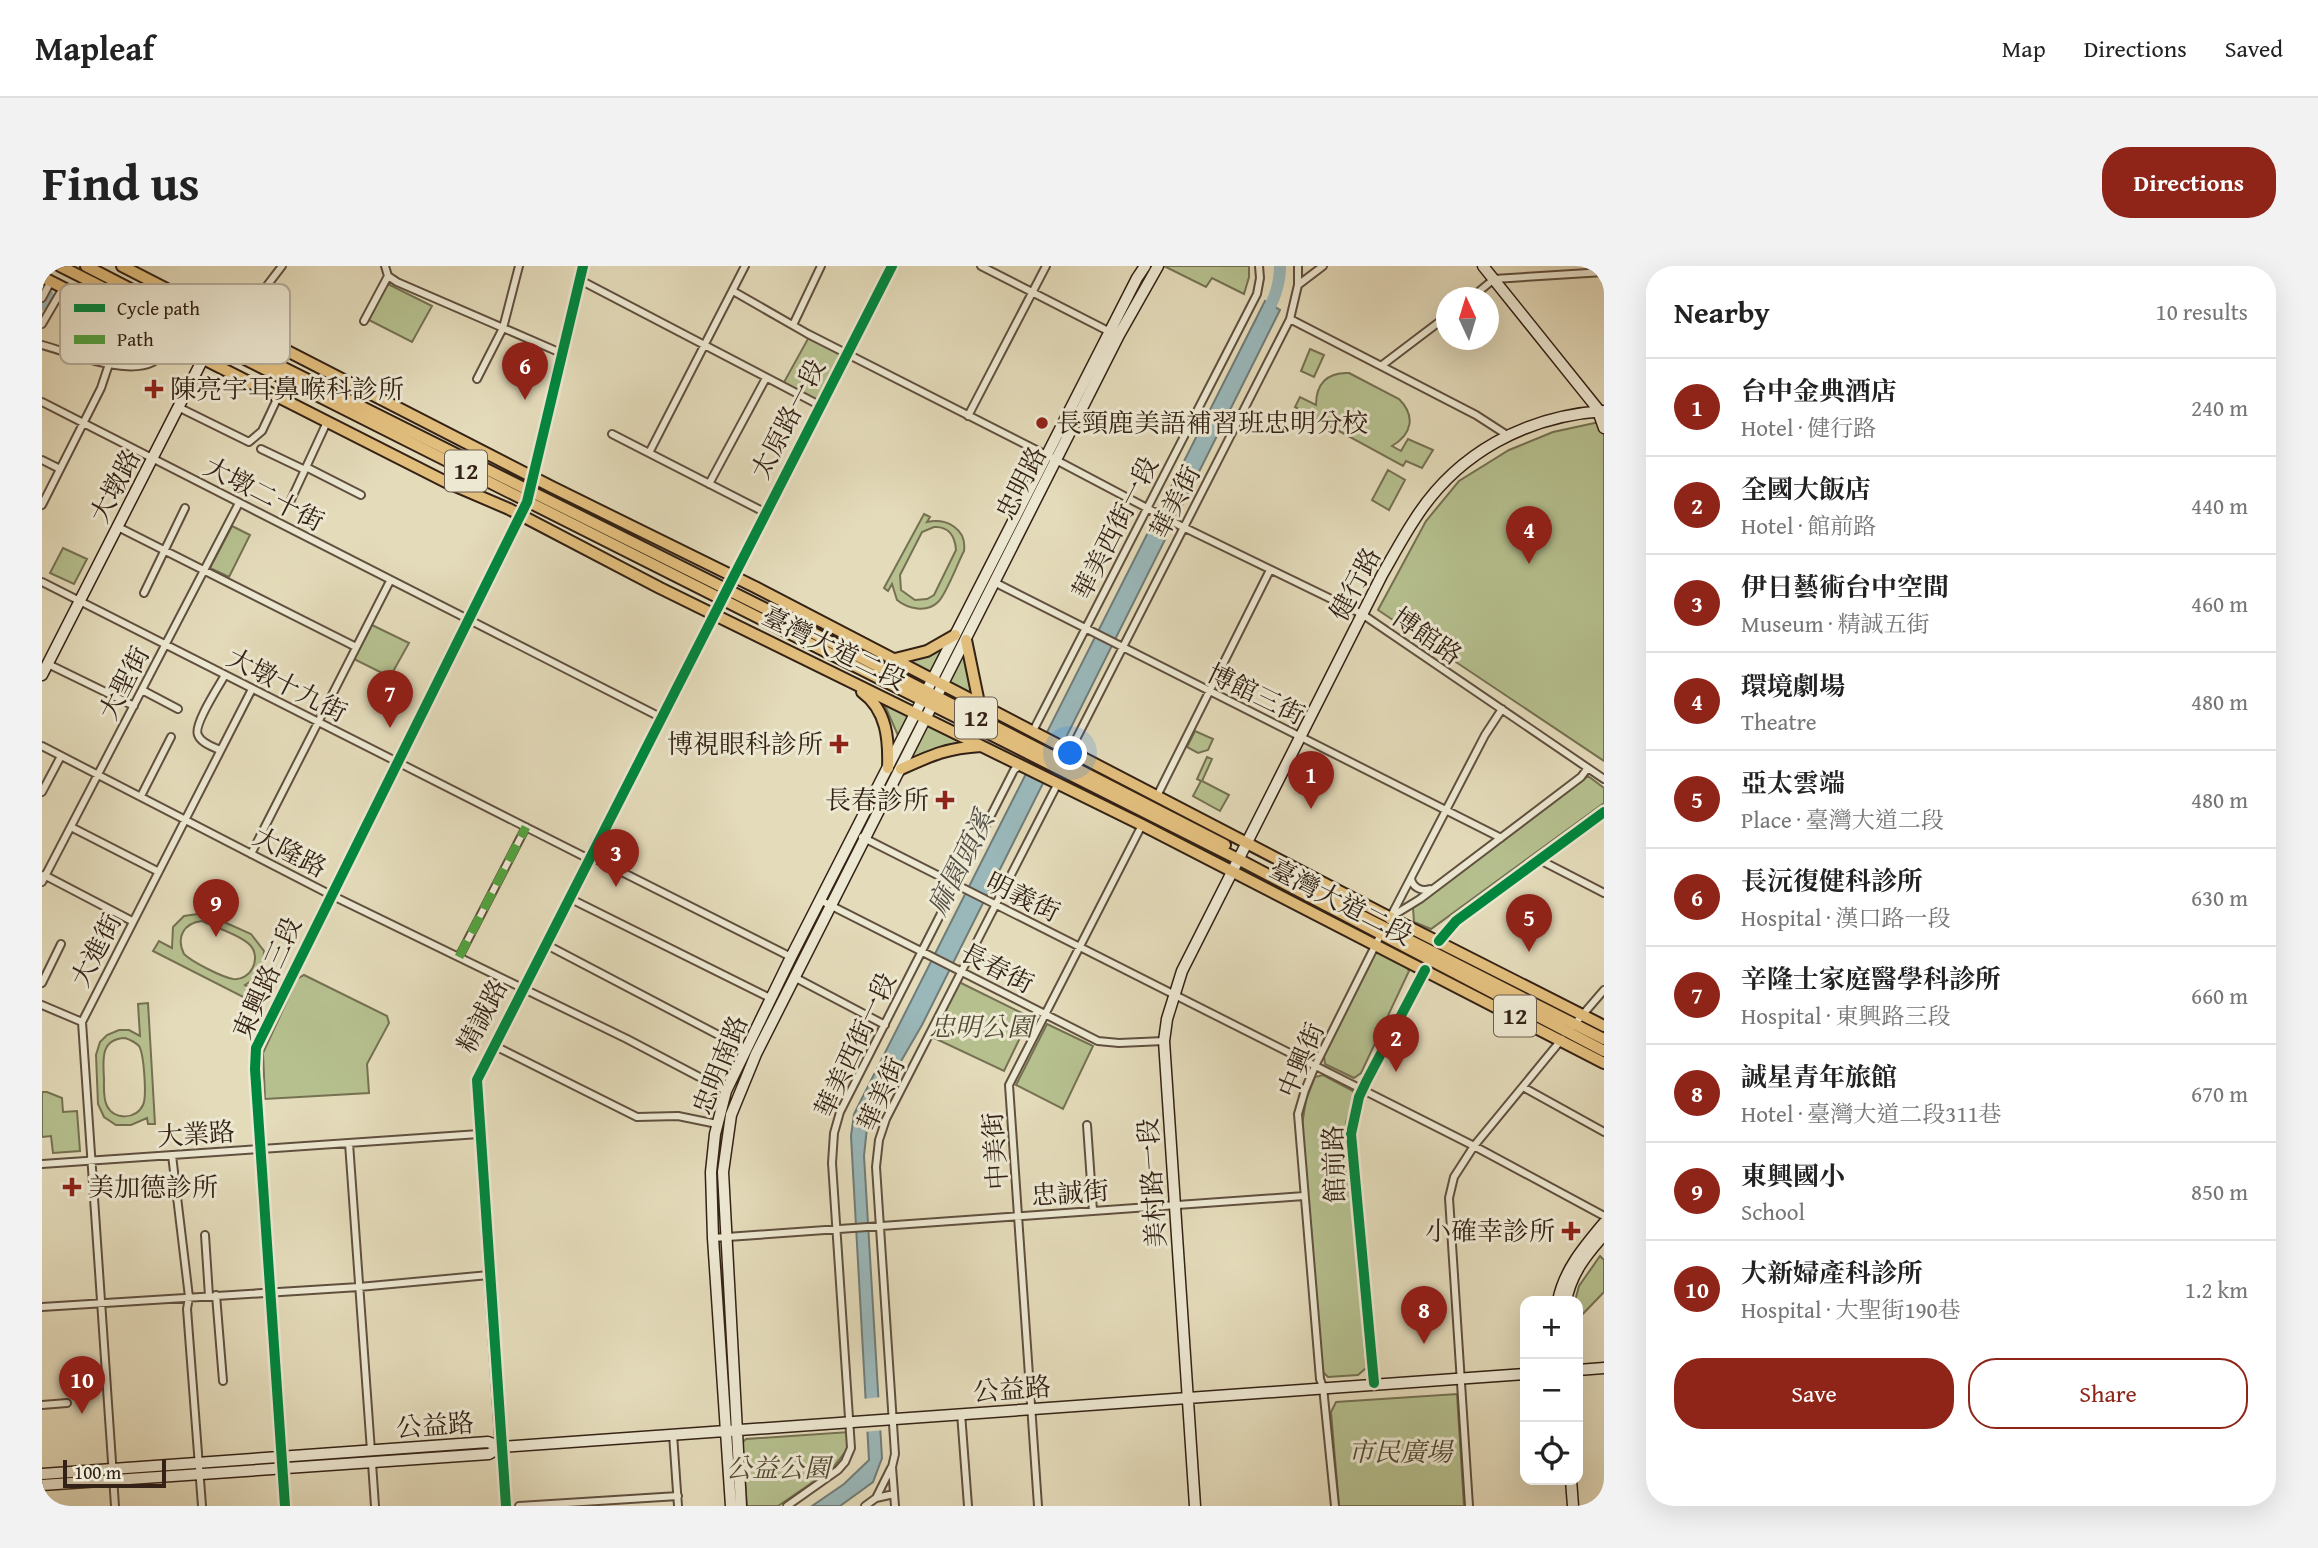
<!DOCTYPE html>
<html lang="en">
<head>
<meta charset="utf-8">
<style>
	:root { --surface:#fff; --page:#f2f2f2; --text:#222; --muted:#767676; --line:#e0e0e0; --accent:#8f2418 }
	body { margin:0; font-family:"Gentium Book Plus","Noto Serif TC",serif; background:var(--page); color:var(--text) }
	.controls { position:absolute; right:21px; bottom:21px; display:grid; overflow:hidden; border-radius:14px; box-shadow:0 7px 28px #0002 }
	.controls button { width:63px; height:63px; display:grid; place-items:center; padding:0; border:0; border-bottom:2px solid var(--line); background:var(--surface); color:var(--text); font:35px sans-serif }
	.compass { position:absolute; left:1394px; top:21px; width:63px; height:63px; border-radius:50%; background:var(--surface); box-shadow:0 7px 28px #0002; rotate:356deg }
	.scale { position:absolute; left:21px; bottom:18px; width:103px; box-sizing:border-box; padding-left:7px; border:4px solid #342216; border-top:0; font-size:19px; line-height:24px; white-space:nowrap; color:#342216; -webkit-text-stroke:5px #ede8d2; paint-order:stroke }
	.you { position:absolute; left:1029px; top:488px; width:24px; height:24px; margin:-18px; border:5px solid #fff; border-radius:50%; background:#1a73e8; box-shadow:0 0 0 10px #1a73e833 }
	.badge { display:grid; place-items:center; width:46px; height:46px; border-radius:50%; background:var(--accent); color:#fff; font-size:23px; font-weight:700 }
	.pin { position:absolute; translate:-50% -58px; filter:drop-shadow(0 2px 4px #0008) }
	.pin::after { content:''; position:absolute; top:37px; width:24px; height:21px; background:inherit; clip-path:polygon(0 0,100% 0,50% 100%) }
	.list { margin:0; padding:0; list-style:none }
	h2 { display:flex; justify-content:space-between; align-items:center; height:91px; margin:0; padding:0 28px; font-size:30px }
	h2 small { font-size:23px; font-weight:400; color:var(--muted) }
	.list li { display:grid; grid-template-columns:46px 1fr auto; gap:21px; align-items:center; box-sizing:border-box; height:98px; padding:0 28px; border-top:2px solid var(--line) }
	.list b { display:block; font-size:26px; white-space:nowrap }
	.list p { margin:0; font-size:23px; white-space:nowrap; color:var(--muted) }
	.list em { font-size:23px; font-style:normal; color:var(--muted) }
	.actions { display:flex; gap:14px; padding:21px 28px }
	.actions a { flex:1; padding:16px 0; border:2px solid var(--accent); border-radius:28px; text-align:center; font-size:24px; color:var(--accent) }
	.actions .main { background:var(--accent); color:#fff }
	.icon { flex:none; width:38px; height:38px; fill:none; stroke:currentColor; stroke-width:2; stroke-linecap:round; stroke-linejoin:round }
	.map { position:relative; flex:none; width:1562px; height:1240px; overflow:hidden; border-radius:28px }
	header { display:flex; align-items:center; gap:42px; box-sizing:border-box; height:98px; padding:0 35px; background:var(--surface); border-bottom:2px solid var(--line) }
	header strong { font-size:33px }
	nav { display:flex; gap:38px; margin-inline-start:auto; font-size:24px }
	.intro { display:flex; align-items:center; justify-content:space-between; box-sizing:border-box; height:168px; padding:0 42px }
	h1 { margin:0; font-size:49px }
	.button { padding:18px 32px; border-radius:28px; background:var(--accent); color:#fff; font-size:24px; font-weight:700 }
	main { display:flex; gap:42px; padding:0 42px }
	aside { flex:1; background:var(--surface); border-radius:28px; box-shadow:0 7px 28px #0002 }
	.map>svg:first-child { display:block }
</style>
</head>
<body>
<header>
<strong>Mapleaf</strong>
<nav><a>Map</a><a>Directions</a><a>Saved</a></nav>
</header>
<div class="intro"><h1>Find us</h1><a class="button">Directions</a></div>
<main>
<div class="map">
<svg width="1562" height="1240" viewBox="0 0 1562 1240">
	<rect width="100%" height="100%" fill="#e4dbba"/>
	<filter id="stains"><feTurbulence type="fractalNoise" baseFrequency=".00286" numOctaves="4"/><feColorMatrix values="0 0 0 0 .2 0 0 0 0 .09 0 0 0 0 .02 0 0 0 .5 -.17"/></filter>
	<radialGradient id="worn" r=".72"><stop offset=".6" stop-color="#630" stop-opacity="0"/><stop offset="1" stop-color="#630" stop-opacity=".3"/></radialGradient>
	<!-- green -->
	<path fill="#b6c08f" stroke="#757152" stroke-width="2" fill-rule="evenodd" d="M1122,0H1207V11L1202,28L1170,12L1164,21Z
		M343,19H348L390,40L370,76L325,53Z
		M767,71L802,88L777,137L741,118Z
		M1268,83L1282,89L1272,111L1259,105Z
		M1307,107L1357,133C1374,150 1370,168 1350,180L1359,185L1366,173L1391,184L1380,202L1364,195L1361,200L1253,141L1258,131L1274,139C1274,118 1285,106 1307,107Z
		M1562,155V495L1336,344L1384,255L1417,215L1467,184L1511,166Z
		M1346,204L1363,214L1347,244L1330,234Z
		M882,248L888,251L885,256C905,252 925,263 922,285C916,296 904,329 896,336C885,347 866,343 855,334L850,318L846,325L842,322ZM892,261C907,260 913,271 914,284L892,329L885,333L873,334L859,324L858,309L880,266Z
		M190,260L208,269L187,311L168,302Z
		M21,282L45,293L32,318L8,307Z
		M330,359L367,377L348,411L312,393Z
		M908,372L888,410L851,389Z
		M922,381L934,434L905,417Z
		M840,433L870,448L858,474Z
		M886,456L933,478L864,499Z
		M1153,465L1171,473L1166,484L1156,487L1145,481Z
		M1165,491L1170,493L1160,515L1187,529L1178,545L1151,530L1159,515L1155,513Z
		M1546,510L1562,522V537L1389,663L1372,656L1371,642Z
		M162,647L209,668L222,685C222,703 218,710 203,719L212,725L207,734L111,685L117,675L130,682L131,661L142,650ZM160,655C172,661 199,669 208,679C220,692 209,715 191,713C180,711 150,696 142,688C134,672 141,657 160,655Z
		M1336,686L1364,700L1367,705L1319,807L1312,812L1283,798L1282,790L1332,688Z
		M262,709L345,750L347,757L325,798L327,827L223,833L221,787L255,713Z
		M917,716L988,751L962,805L890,771Z
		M106,737L113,858H106L105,852L89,859H74L62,851L56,838L54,789L58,776L65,769L77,764H87L98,770L96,738ZM83,772C89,774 93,776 97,780C102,788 105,831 101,839C94,854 72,854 65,840C61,832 62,821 62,813C61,794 58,773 83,772Z
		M1005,758L1051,780L1021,843L974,819Z
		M1281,809L1311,825L1313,831L1304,857L1324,1102L1316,1109L1286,1111L1279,1104L1260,859L1264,834L1273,811Z
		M0,826H5L20,832L21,846L35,845L38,885L11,887L9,870L0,871Z
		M1558,990L1562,994V1026L1536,1053V1035H1533L1537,1020Z
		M1415,1128L1422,1240H1297L1289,1146L1294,1136Z
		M807,1166V1181L790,1203L736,1240H705L700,1177L704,1173Z"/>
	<!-- water -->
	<path fill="#9ab8ba" stroke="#717c78" stroke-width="2" d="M1223,35L1238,44L880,759L826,852L822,890L840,1192L831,1216L798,1240H770L802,1218L827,1194L809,870L812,848Z"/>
	<!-- pier -->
	<path fill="#e4dbba" d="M840,1131L842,1164L822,1166L820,1133Z"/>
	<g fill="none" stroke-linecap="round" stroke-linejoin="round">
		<!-- river -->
		<path stroke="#9ab8ba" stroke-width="12" d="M0,38L5,28
			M1222,53C1231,35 1238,21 1238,0"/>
		<!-- street casing -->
		<g stroke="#60503f" stroke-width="10">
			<path id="street" d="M343,0L346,10L355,16L519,87
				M939,0L1068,66
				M538,14L779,140
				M1256,19L1281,0
				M691,25L766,68L1014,194L1137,259L1320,348L1562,513
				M0,32L9,15
				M1429,32L1452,13L1562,6
				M1248,53L1434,149L1465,169
				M188,55L214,34L240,0
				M322,55L346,10
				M0,58L21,22
				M751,59L779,0
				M0,79C29,87 83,110 111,96C120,92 124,85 130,77
				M1339,100L1405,50
				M435,113L461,62L477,0
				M0,136L620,452
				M136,141L207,176L220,165L236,131
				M926,150L1004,0
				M570,168L724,247
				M219,183L263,204
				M607,187L703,0
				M0,194L18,203
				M264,201L319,229
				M667,218L724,112
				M248,236L285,156
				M0,239L59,122L67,98
				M76,261L314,381
				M0,316L541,590H548L749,691
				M952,316C1121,403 1290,488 1459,572
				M102,327L143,242
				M6,398L92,440
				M100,424L136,443
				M991,465L1215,28L1218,12L1217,0
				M0,480L289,629L585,773L684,825
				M178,484C171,481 159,477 156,469C151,459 177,420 183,409
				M1028,485L1248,53L1256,19V0
				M0,526L19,490
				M99,530L129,471
				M1115,530L1228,304
				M29,561L115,605
				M820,571L1432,880L1562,950
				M209,588L348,315
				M1498,594L1562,627
				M2,609L90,655
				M1369,612C1370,621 1379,626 1388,623
				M0,616L197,237
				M527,632L728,732
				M778,634L1056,775L1077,777L1122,775
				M1352,649L1378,633L1539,511L1545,503
				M1347,654L1443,469L1460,443
				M503,678L705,784
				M1395,678L1414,655L1562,546
				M417,691L484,561
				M752,711L843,759
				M0,717L19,678
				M0,739L40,756
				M1531,760L1562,724
				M451,779L595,851L636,850L675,858
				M1481,821L1562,866
				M1045,859L1051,945
				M307,877L329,1185
				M130,889L147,1031L145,1043L160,1240
				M0,898L437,868
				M163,969L167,1030
				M671,972L1262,930
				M174,1029L181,1115
				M0,1041L317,1021L447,1009
				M1332,1117L1309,868L1317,831L1324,816L1389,691
				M0,1139L25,1137
				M919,1147L926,1240
				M631,1168L636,1240
				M459,1181L464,1240
				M330,1197L333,1240
				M834,1232L849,1202
				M73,1240L40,756L210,423
				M477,1240L636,1230
				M745,1240L796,1204L803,1196L809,1182L790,897L792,867L798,846L972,504L979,499
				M823,1240L834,1232L852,1228
				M853,1240L850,1201L853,1188L834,901L837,874L844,853L1016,517
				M996,1240L967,819L1100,559
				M1293,1240L1281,1121L1278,1113L1256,848L1263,824L1273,800L1340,666
				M1427,1240L1407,932L1412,911L1432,880L1520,773"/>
		</g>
		<!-- secondary casing -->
		<g stroke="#342216" stroke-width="13">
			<path id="secondary" d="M1441,0L1559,147
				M1556,145L1562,162
				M0,409L169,77L174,67L188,55
				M1516,1035C1522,1004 1542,981 1562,957
				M1524,1035C1529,1008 1544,989 1562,969
				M1536,1104L1562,1102
				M459,1181L435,814L850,0
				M0,1208L446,1176L459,1181L1483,1108
				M1529,1214L1531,1240
				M0,1219L447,1188L459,1181
				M243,1240L213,803L214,782L485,236L541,0
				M689,1240L671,972L669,906L673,868L684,825L749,691L1095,12L1103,0
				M699,1240L681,906L689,849L714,788L1077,69L1116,0
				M1153,1240L1122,775L1125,753L1140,705L1340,309C1351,290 1361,271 1373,253C1415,187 1484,150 1562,145"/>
		</g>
		<!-- primary casing -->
		<g stroke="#342216" stroke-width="14">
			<path id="primary" d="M18,0L1196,593L1562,785
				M44,0L230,96L746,354L1183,579
				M80,0L510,221L713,321L1339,647L1562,760
				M0,11L404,216L467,243L618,322L1100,559L1562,797
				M924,374L937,437
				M853,393L885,385L913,369
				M820,426C845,444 847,474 846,502
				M859,503C890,489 905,482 939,480
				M1247,613L1562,773"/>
		</g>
		<!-- street -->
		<use href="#street" stroke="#ede8d2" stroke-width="6"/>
		<!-- secondary -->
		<use href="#secondary" stroke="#ede8d2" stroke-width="10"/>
		<!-- primary -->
		<use href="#primary" stroke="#e2be7d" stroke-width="10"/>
		<!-- quiet -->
		<path stroke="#53a240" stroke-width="9" stroke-dasharray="18 9" stroke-linecap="butt" d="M417,691L484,561"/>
		<!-- cycleway casing -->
		<g stroke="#ede8d2" stroke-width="15">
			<path id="cycleway" d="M1397,675L1414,655L1562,546
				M1332,1117L1309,868L1317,831L1324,816L1383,704
				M243,1240L213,803L214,782L485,236L541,0
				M464,1240L435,814L850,0"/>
		</g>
		<!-- cycleway -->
		<use href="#cycleway" stroke="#00873e" stroke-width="10"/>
	</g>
	<!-- markers -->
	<g fill="#8f2418" stroke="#ede8d2" stroke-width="2.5">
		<path d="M108.5 112.5h7v7h7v7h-7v7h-7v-7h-7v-7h7z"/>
		<circle cx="1000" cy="157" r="7"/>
		<path d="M793.5 467.5h7v7h7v7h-7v7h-7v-7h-7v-7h7z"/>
		<path d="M899.5 523.5h7v7h7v7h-7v7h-7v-7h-7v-7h7z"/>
		<path d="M26.5 910.5h7v7h7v7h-7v7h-7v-7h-7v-7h7z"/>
		<path d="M1525.5 954.5h7v7h7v7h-7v7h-7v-7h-7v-7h7z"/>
	</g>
	<g text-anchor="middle" stroke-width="6" stroke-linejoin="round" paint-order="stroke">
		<!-- shield labels -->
		<g fill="#ede8d2" stroke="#6c5d4e" stroke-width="2">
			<rect x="403" y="184.5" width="42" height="41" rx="5"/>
			<rect x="913" y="431.5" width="42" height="41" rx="5"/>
			<rect x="1452" y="729.5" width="42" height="41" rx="5"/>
		</g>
		<g font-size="24" font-weight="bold" fill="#342216">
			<text x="424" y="213">12</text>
			<text x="934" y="460">12</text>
			<text x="1473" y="758">12</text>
		</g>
		<!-- poi labels -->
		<g font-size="26" fill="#342216" stroke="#ede8d2" text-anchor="start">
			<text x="128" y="132">陳亮宇耳鼻喉科診所</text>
			<text x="1014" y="166">長頸鹿美語補習班忠明分校</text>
			<text x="781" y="487" text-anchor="end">博視眼科診所</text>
			<text x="887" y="543" text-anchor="end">長春診所</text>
			<text x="46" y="930">美加德診所</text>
			<text x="1513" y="974" text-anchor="end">小確幸診所</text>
		</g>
		<!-- street labels -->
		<g font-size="26" fill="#342216" stroke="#ede8d2">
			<text transform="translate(746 153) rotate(-63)" y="9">太原路一段</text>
			<text transform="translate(979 217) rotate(-63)" y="9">忠明路</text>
			<text transform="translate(73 220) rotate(-63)" y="9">大墩路</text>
			<text transform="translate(222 228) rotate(27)" y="9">大墩二十街</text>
			<text transform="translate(1133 236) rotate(-63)" y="9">華美街</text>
			<text transform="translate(1073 262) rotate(-63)" y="9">華美西街一段</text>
			<text transform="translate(1313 318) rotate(-62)" y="9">健行路</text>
			<text transform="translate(1385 370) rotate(35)" y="9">博館路</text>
			<text transform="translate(792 382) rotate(26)" y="9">臺灣大道二段</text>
			<text transform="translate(82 417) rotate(-63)" y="9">大聖街</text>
			<text transform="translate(245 419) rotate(27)" y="9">大墩十九街</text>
			<text transform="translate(1214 428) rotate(26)" y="9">博館三街</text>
			<text transform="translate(248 586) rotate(27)" y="9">大隆路</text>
			<text transform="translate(981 631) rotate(26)" y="9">明義街</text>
			<text transform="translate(1299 636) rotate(27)" y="9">臺灣大道二段</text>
			<text transform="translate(54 684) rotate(-63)" y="9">大進街</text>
			<text transform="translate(955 702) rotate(27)" y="9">長春街</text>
			<text transform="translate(225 712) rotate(-66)" y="9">東興路三段</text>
			<text transform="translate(440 750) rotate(-63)" y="9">精誠路</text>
			<text transform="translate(813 779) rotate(-65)" y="9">華美西街一段</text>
			<text transform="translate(1259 794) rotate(-67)" y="9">中興街</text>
			<text transform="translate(678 799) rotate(-68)" y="9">忠明南路</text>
			<text transform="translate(839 828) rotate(-66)" y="9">華美街</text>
			<text transform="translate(154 868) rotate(-4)" y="9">大業路</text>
			<text transform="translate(953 885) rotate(-94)" y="9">中美街</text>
			<text transform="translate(1292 898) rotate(-92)" y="9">館前路</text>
			<text transform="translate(1110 917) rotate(-94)" y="9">美村路一段</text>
			<text transform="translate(1028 927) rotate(-4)" y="9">忠誠街</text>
			<text transform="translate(970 1123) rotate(-4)" y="9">公益路</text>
			<text transform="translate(393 1159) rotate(-4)" y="9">公益路</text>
		</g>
		<!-- park labels -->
		<g font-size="26" font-style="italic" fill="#544a34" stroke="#ede8d2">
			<text x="939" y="770">忠明公園</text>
			<text x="1358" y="1195">市民廣場</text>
			<text x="736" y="1211">公益公園</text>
		</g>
		<!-- water labels -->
		<g font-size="28" font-style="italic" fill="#534f47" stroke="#ede8d2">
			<text transform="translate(918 597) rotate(-63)" y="10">麻園頭溪</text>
		</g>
	</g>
	<!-- legend -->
	<rect x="18" y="18" width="230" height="80" rx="10" fill="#ede8d2" stroke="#b6ad9a" stroke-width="2"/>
	<rect x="32" y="38" width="31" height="8" fill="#00873e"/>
	<rect x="32" y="69" width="31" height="9" fill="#53a240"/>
	<g font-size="19" fill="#342216">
		<text x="75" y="49">Cycle path</text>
		<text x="75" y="80">Path</text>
	</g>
	<rect width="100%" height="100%" filter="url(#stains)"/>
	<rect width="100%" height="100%" fill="url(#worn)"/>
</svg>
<div class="controls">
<button>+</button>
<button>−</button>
<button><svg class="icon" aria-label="locate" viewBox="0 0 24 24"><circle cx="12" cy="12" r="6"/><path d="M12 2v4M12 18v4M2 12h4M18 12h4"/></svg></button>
</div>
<svg class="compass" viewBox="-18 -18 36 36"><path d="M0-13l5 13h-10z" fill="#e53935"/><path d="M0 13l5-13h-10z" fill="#767676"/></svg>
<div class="scale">100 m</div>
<div class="you"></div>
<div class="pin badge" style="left:1269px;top:543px">1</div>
<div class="pin badge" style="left:1354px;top:806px">2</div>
<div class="pin badge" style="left:574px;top:621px">3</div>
<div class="pin badge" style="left:1487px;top:298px">4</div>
<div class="pin badge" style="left:1487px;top:686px">5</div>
<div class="pin badge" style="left:483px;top:134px">6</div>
<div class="pin badge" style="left:348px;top:462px">7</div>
<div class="pin badge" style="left:1382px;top:1078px">8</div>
<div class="pin badge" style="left:174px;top:671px">9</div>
<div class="pin badge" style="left:40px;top:1148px">10</div>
</div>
<aside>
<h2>Nearby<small>10 results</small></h2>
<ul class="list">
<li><span class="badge">1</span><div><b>台中金典酒店</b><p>Hotel · 健行路</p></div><em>240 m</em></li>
<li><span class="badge">2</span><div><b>全國大飯店</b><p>Hotel · 館前路</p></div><em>440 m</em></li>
<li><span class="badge">3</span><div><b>伊日藝術台中空間</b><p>Museum · 精誠五街</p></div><em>460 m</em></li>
<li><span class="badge">4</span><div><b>環境劇場</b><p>Theatre</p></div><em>480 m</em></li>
<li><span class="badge">5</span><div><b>亞太雲端</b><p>Place · 臺灣大道二段</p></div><em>480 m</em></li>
<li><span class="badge">6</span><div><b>長沅復健科診所</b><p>Hospital · 漢口路一段</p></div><em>630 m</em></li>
<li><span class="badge">7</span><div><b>辛隆士家庭醫學科診所</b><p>Hospital · 東興路三段</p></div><em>660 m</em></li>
<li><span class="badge">8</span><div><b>誠星青年旅館</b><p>Hotel · 臺灣大道二段311巷</p></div><em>670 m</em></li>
<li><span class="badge">9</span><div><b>東興國小</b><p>School</p></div><em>850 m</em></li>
<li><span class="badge">10</span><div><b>大新婦產科診所</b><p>Hospital · 大聖街190巷</p></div><em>1.2 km</em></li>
</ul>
<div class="actions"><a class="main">Save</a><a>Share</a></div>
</aside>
</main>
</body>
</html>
